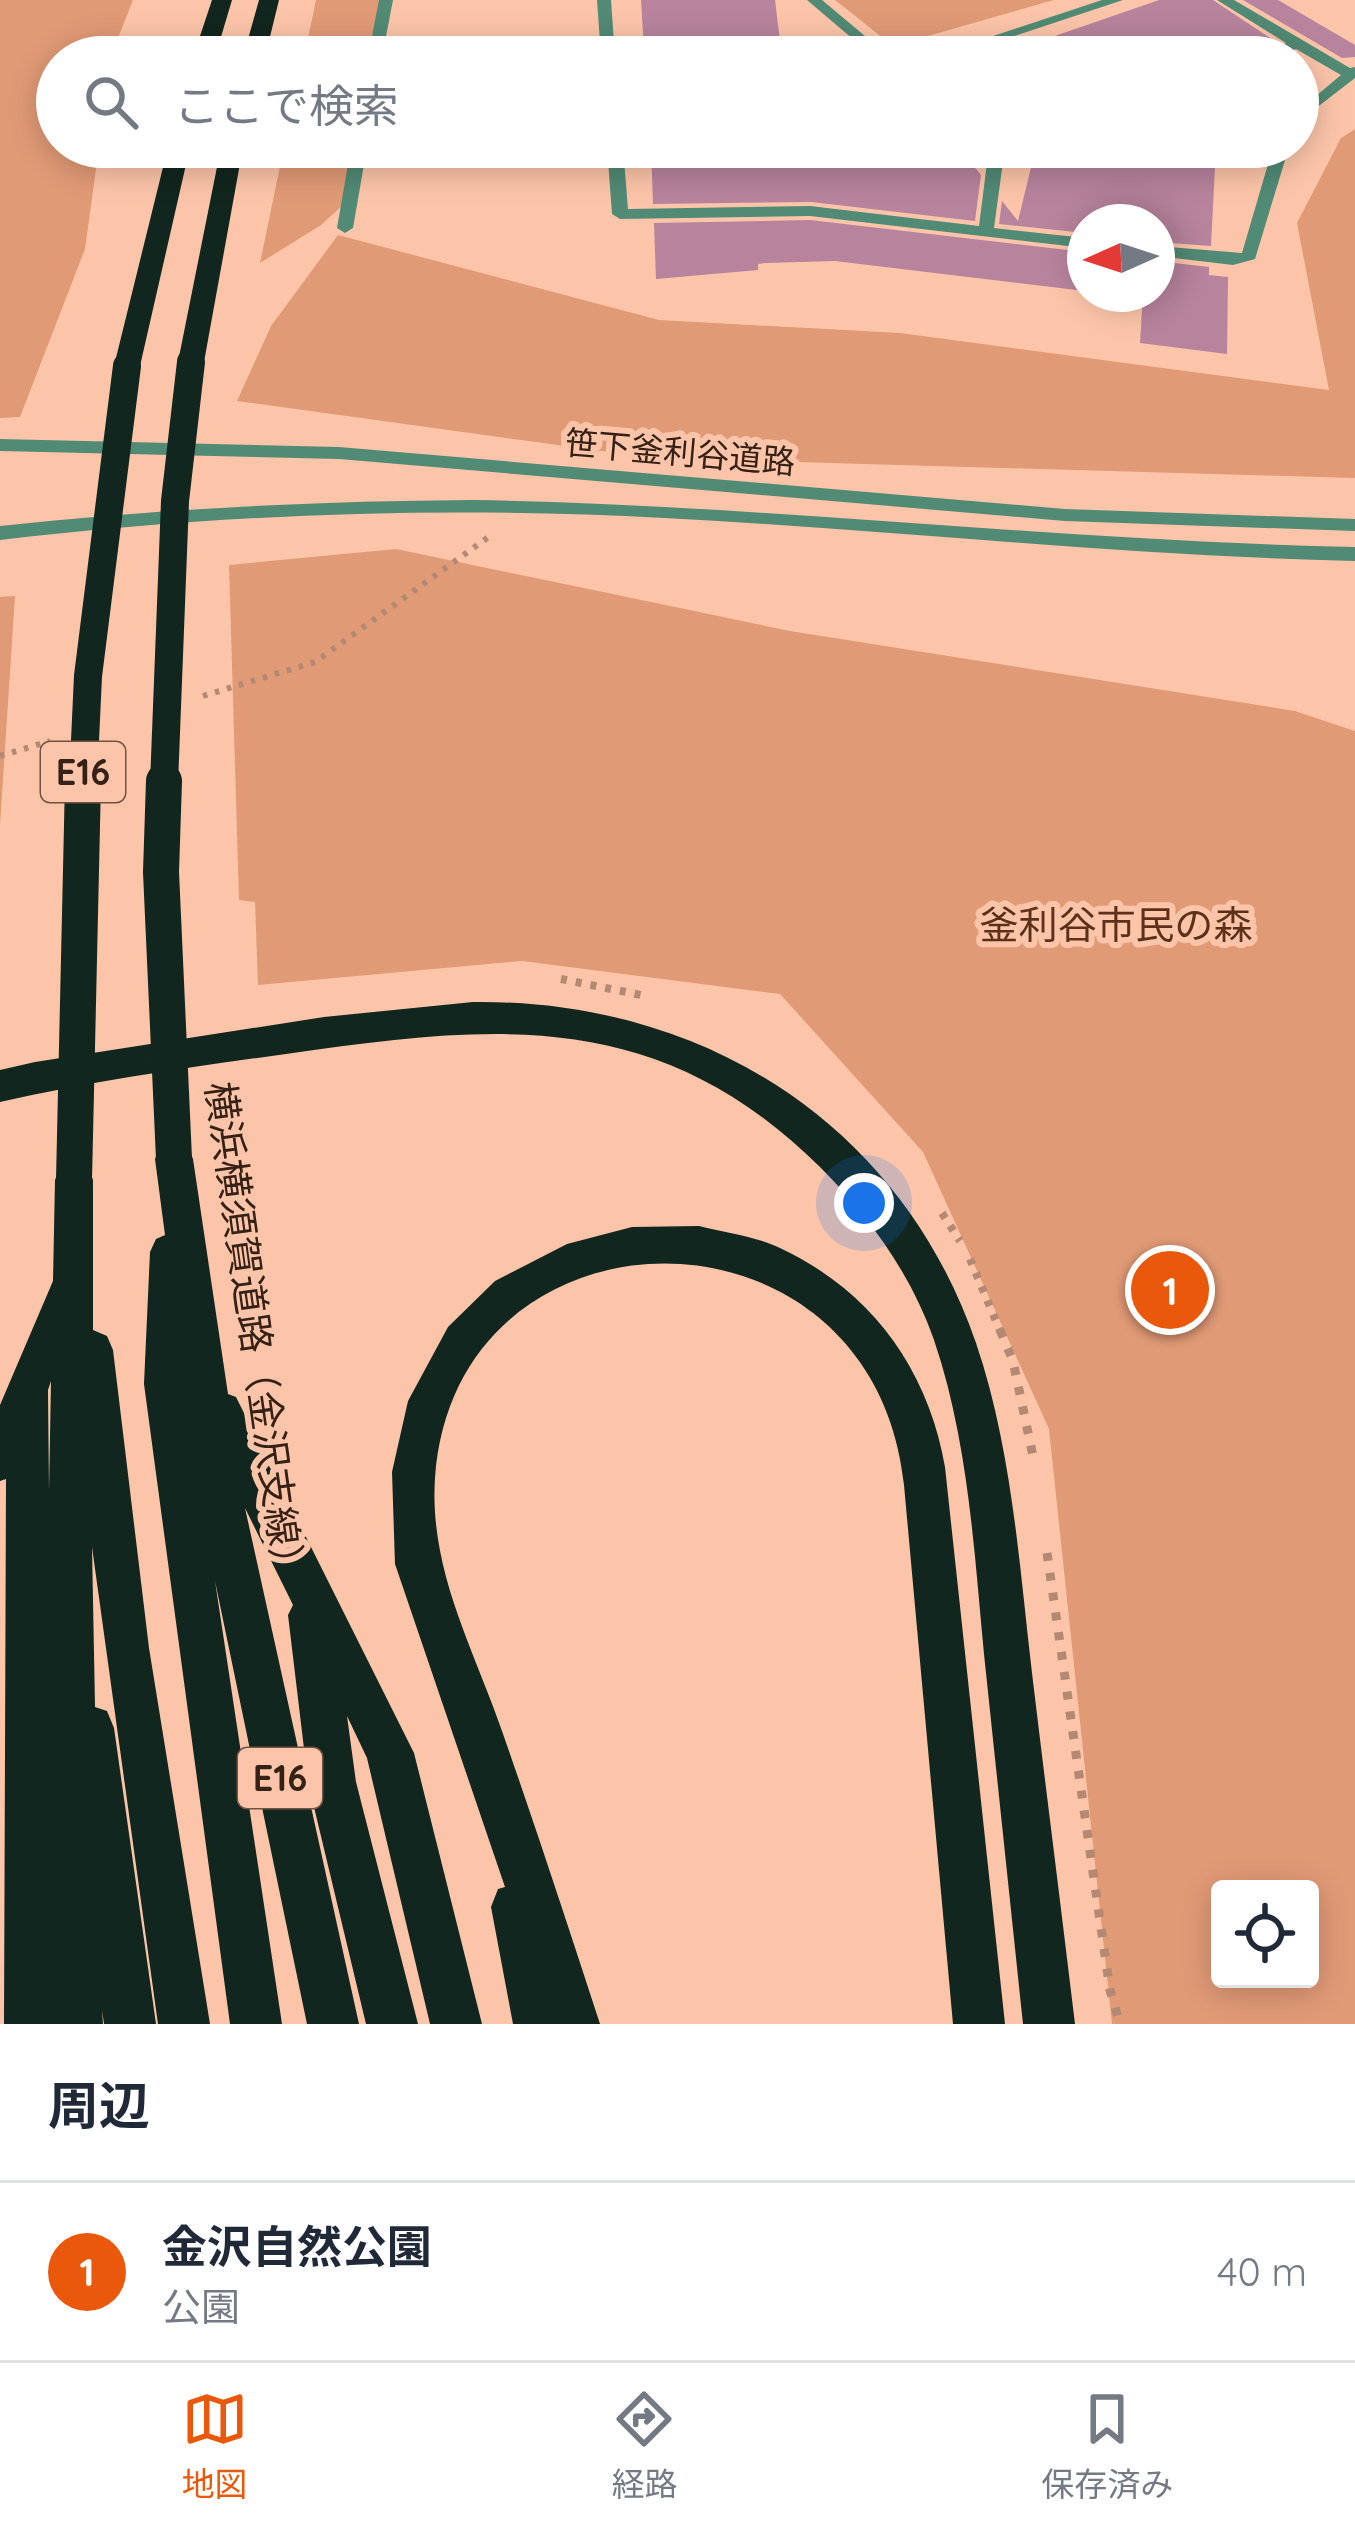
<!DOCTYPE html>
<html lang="ja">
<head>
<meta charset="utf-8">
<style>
	:root { --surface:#fff; --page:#f6f6f7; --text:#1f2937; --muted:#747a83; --line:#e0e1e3; --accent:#ea580c }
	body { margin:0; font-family:Quicksand,"Noto Sans JP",sans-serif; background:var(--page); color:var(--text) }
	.controls { position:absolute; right:36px; bottom:36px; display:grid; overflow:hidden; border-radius:12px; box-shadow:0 6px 30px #0003 }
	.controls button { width:108px; height:108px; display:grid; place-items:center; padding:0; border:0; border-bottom:3px solid var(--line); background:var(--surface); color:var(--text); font:60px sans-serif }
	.compass { position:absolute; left:1067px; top:204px; width:108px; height:108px; border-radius:50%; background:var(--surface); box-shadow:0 6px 30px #0003; rotate:267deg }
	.you { position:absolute; left:864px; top:1203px; width:42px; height:42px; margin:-30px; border:9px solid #fff; border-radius:50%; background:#1a73e8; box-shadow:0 0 0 18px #1a73e833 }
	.badge { display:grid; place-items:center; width:78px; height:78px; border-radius:50%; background:var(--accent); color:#fff; font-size:39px; font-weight:700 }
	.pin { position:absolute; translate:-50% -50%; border:6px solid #fff; box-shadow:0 3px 12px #0006 }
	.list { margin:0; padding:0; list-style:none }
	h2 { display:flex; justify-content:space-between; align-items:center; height:156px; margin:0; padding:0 48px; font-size:51px }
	h2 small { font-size:39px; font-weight:400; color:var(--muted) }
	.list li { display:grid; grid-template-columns:78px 1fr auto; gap:36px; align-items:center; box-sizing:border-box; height:180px; padding:0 48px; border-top:3px solid var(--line) }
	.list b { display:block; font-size:45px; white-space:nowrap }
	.list p { margin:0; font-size:39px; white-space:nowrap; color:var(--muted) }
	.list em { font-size:39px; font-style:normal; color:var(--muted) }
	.icon { flex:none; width:66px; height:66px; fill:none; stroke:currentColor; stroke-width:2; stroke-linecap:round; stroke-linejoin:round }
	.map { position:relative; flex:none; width:1355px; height:2024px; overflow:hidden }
	.search { position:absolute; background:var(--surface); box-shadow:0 6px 30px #0003; left:36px; right:36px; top:36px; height:132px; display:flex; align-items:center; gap:30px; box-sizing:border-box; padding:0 42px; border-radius:66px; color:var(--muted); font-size:45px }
	.sheet { height:336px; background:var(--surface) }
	nav { display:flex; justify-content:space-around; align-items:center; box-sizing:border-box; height:168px; border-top:3px solid var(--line); background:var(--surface); font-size:33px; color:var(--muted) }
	nav a { display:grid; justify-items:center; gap:6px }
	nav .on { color:var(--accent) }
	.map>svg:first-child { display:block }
</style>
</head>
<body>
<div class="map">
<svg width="1355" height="2024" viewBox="0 0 1355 2024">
	<rect width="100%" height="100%" fill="#fcc5a9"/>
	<!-- green -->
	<path fill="#e19a76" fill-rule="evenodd" d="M0,0H133L118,38L125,57H57V147H99L85,249L20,417L0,418Z
		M316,0H380L370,57H304Z
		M835,0H1054L893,46Z
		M1355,129V478L653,458L237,401L271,326L338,235L659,320L900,333L1329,390L1297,223L1341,138Z
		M284,147H354L344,204L321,225L260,263Z
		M396,549L790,631L1295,711L1355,731V2024H1112L1049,1429L923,1152L780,994L522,961L258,985L255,902L239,900L229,565ZM1220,1889H1310V1979H1220Z
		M15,596L0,825V597Z"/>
	<!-- building -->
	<path fill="#b7839d" d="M641,0H775L782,57H712L703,49L644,50Z
		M1159,0H1213L1276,42L1247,57H1013L1012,51Z
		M1243,0H1278L1355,45V57L1342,58Z
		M651,147H958L981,175L975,221L811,202L653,204Z
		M1036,147H1216L1211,246L1157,242V222H1085V233L999,224L1002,201L1018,221Z
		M810,220L1085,252V291L835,261L765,263L758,264V270L656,279L654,223Z
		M1157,261L1209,267V275L1228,277L1227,354L1140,343L1143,294H1157Z"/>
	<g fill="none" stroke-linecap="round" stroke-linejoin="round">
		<!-- path-far2 -->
		<path stroke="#b38973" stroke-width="6" stroke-dasharray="4.5 8" stroke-linecap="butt" d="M203,696L315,662L490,536
			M0,756L50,741"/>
		<!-- path-far1 -->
		<path stroke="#b38973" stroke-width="8" stroke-dasharray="6 9" stroke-linecap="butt" d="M561,979L646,996
			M942,1213L960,1241
			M970,1259L1001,1333"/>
		<!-- path -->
		<path stroke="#b38973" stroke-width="9" stroke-dasharray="8 12" stroke-linecap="butt" d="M1000,1330L1013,1361L1034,1461
			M1047,1553L1110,1990L1120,2024"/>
		<!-- minor -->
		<path fill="#518a75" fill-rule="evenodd" d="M379,0H393L382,57H368Z
			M597,0H611L615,57H601Z
			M807,0H822L890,57H874Z
			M1102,0H1123L951,57H930Z
			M1217,0H1234L1350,68L1355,67V78L1298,122V111L1341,75L1296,49L1272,57H1251L1286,43Z
			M351,147H367L353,228L345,233L337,228Z
			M607,147H623L628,209L810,206L979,226L989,147H1005L994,228L1085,238V248L810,216L620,219L612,214Z
			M1273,147H1289L1255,259L1233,265L1157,256V246L1242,253Z"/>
		<!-- tertiary -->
		<path fill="#518a75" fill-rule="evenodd" d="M0,439L339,447L1065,509L1355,519V531L1065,521L339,459L0,451Z
			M472,500C767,505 1060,541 1355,547V561C1124,556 895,530 664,518C442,506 221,514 0,540V526C157,509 314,501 472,500Z"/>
		<!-- motorway -->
		<path fill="#11261e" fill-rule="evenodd" d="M212,0H232L215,57H193Z
			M259,0H279L265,57H243Z
			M168,147H190L140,366L127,374L114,366Z
			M221,147H243L204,362L191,370L178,362Z
			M473,1002C701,999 900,1122 976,1343C1012,1449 1019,1563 1032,1673C1046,1790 1061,1907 1075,2024H1023C1010,1901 997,1777 984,1654C974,1549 968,1440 934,1340C911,1274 869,1216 820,1167C657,1006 496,1024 286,1054C190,1067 95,1081 0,1102V1070L35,1062L324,1017Z
			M174,1142L188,1147L193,1159L228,1394L236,1397L414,1753L482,2024H430L367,1758L347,1716L356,1782L418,2024H366L308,1782L288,1615L293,1605L245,1508L359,2024H307L215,1581L282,2024H230L144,1384L150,1252L156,1239L165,1235L155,1159L160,1147Z
			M74,1162L88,1167L93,1180V1330L107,1336L113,1350L149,1648L210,2024H158L92,1547L95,1707L107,1711L114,1728L156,2024H104L102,2010L103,2024H4L6,1479L0,1481V1405L53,1281L55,1180L60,1167ZM51,1381L49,1491L48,1390Z
			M699,1226C726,1233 755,1236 780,1248C870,1290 928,1368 945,1467L1005,2024H953L904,1485C873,1189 455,1193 435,1478C429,1570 473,1647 502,1731C536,1828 568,1926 600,2024H513L491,1907L498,1889L505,1887L395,1564L392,1472L408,1401L448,1327L495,1281L567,1244L632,1227Z"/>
		<!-- motorway-bridge-far1 -->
		<path stroke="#11261e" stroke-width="28" d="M83,784L88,676L127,366
			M164,784L175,501L191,362"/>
		<!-- motorway-bridge -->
		<path stroke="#11261e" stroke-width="36" d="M164,781L161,872L174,1159
			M74,1180L83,781"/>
	</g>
	<g text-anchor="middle" stroke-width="12" stroke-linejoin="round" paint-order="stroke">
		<!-- far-street labels -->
		<g font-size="33" fill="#352116" stroke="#fcc5a9">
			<text transform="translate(680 452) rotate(5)" y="12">笹下釜利谷道路</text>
		</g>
		<!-- shield labels -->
		<g fill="#fcc5a9" stroke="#715242" stroke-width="3">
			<rect x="41" y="742" width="84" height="60" rx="9"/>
			<rect x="238" y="1748" width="84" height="60" rx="9"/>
		</g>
		<g font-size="36" font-weight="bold" fill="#352116">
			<text x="83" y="785">E16</text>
			<text x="280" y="1791">E16</text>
		</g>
		<!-- park labels -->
		<g font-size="39" fill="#5d3119" stroke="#fcc5a9">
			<text x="1116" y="939">釜利谷市民の森</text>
		</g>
		<!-- street labels -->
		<g font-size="39" fill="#352116" stroke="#fcc5a9">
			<text transform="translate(255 1333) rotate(82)" y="14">横浜横須賀道路（金沢支線）</text>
		</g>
	</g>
</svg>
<div class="controls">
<button><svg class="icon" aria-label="locate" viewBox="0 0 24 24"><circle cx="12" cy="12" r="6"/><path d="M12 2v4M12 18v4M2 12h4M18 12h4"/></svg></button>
</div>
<svg class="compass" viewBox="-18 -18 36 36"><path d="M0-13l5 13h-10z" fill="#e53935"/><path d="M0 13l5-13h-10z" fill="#747a83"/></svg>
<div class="you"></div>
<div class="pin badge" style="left:1170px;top:1290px">1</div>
<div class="search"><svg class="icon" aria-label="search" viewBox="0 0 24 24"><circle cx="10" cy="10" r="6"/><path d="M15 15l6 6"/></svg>ここで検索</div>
</div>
<section class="sheet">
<h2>周辺<small></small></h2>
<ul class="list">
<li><span class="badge">1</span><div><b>金沢自然公園</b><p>公園</p></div><em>40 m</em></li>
</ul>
</section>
<nav>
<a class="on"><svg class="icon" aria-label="map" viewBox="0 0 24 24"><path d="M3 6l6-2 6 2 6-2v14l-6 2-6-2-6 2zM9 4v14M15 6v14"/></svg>地図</a>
<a><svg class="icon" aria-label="directions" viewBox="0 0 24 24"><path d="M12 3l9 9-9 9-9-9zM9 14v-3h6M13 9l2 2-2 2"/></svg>経路</a>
<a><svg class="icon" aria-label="saved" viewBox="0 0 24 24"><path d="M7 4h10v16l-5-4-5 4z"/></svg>保存済み</a>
</nav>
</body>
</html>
